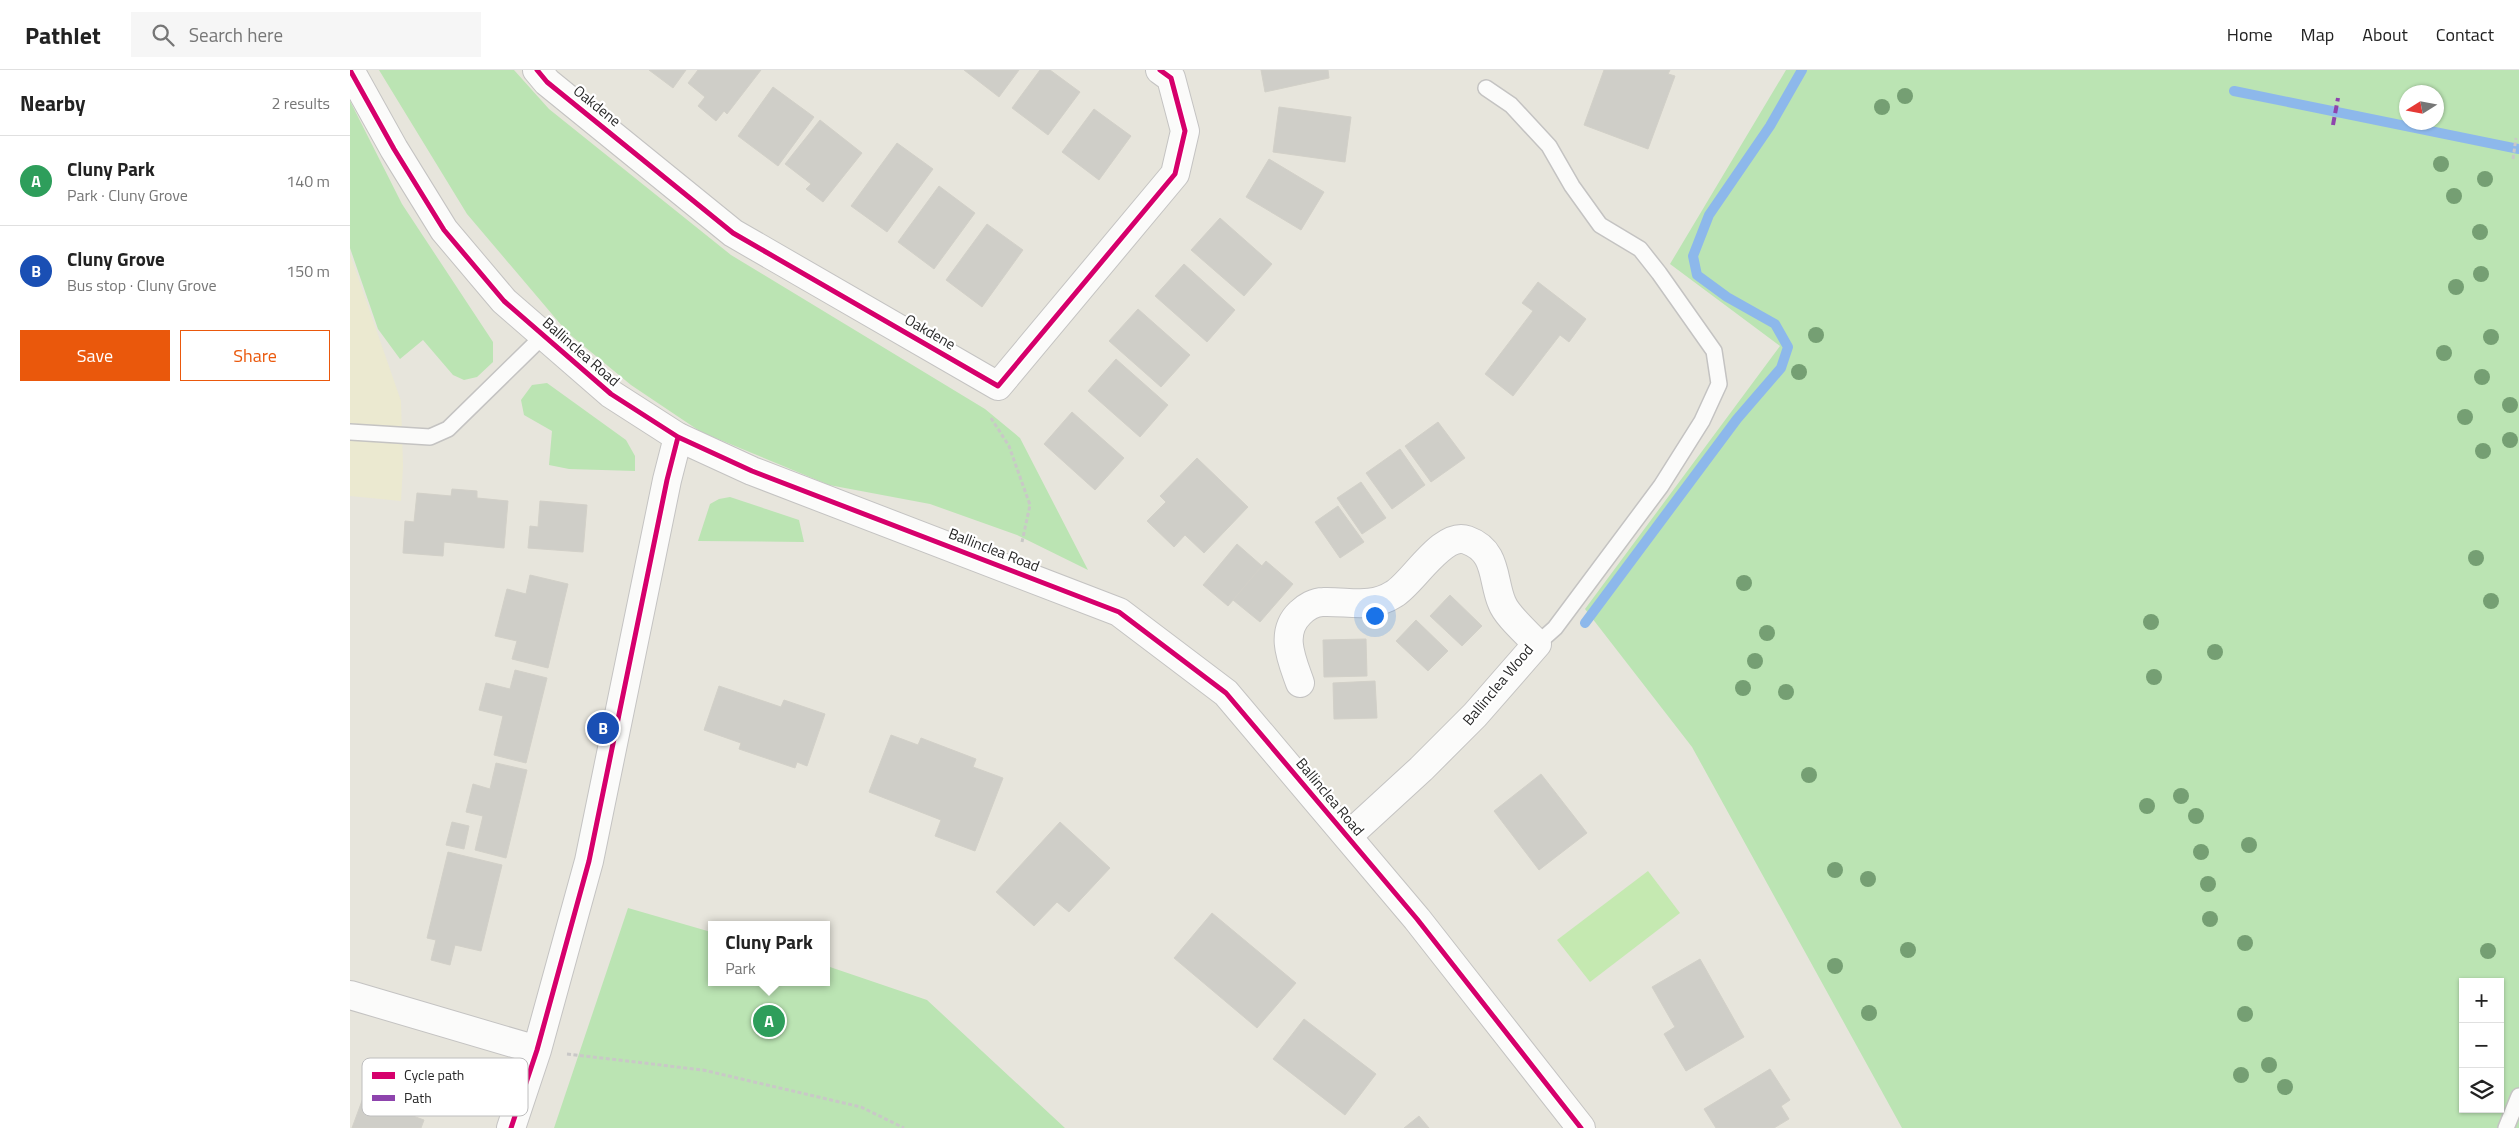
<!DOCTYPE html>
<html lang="en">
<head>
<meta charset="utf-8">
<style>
	:root { --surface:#fff; --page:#f6f6f6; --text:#222; --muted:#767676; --line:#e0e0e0; --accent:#ea580c }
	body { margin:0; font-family:"Titillium Web",sans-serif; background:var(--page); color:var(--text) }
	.controls { position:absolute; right:15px; bottom:15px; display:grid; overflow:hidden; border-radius:0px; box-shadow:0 1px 4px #0004 }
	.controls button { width:45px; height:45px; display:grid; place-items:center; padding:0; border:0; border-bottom:1px solid var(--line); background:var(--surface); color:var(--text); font:25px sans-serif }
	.compass { position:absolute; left:2049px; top:15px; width:45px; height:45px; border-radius:50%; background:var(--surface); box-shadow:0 1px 4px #0004; rotate:259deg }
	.you { position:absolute; left:1024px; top:545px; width:18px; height:18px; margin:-12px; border:4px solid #fff; border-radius:50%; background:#1a73e8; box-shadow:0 0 0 8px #1a73e833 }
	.badge { display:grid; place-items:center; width:32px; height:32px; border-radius:50%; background:var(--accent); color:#fff; font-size:16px; font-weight:700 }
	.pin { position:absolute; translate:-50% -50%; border:2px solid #fff; box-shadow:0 1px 5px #0006 }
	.popup { position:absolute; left:358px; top:851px; width:122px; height:65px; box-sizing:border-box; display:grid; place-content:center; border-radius:0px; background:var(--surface); filter:drop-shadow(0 1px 4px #0005); font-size:16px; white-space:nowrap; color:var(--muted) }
	.popup b { font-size:19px; color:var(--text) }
	.popup::after { content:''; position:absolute; left:50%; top:100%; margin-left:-10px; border:10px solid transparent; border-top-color:var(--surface) }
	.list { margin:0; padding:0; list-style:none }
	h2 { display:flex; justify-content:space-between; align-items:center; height:65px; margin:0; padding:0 20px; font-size:21px }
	h2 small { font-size:16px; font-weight:400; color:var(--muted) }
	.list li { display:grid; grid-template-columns:32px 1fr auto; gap:15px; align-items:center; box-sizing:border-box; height:90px; padding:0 20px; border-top:1px solid var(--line) }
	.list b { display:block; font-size:19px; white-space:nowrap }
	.list p { margin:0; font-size:16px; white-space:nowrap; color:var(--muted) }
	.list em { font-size:16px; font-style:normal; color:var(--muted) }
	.actions { display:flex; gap:10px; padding:15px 20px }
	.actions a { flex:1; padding:11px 0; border:1px solid var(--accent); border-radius:0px; text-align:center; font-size:18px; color:var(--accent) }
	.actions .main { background:var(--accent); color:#fff }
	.icon { flex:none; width:28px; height:28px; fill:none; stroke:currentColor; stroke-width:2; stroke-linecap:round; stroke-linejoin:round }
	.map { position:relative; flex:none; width:2169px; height:1058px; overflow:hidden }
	header { display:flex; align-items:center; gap:30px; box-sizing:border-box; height:70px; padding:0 25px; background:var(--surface); border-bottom:1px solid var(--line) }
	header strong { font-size:24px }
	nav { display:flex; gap:28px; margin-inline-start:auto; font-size:18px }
	.search { width:350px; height:45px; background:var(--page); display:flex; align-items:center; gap:12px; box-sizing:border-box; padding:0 18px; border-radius:0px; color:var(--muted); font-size:19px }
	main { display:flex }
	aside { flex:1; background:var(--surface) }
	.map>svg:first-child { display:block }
</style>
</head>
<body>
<header>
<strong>Pathlet</strong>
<div class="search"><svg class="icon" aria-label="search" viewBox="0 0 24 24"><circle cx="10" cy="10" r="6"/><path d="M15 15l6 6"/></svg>Search here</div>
<nav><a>Home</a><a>Map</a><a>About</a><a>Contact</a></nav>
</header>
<main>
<aside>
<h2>Nearby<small>2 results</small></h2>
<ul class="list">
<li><span class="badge" style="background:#2e9e5b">A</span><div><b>Cluny Park</b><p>Park · Cluny Grove</p></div><em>140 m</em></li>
<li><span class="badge" style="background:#1a4fb4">B</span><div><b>Cluny Grove</b><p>Bus stop · Cluny Grove</p></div><em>150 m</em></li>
</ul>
<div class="actions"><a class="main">Save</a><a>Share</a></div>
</aside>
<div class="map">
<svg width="2169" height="1058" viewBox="0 0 2169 1058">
	<rect width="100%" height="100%" fill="#e7e5dc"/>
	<!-- education -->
	<path fill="#ebe9d0" d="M0,184L51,331L53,396L51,431L0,426Z"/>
	<!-- green -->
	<path fill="#bbe4b3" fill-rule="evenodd" d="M29,0H164L199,39L381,185L635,339L670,368L738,500L667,465L580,434L479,415L351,362L281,315L218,263L117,144Z
		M1436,0H2169V1058H1552L1342,677L1235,539L1430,276L1320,194ZM2056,22H2086V52H2056ZM2113,912H2150V1039H2113Z
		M0,31L52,134L143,272V292L127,307L114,310L103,305L73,270L50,289L28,259L0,178Z
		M197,313L276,370L285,386V401L219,399L199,395L202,361L174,345L171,330L182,315Z
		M380,427L449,450L454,472L348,471L360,434L369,429Z
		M278,838L361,862L362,912H476L477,896L577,930L715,1058H204Z"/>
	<!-- pitch -->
	<path fill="#c5e9b1" d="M1298,801L1330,843L1240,912L1207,870Z"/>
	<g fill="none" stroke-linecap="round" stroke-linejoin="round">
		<!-- stream -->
		<path stroke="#8db8eb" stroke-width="10" d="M1884,21L2169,79
			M1235,553L1387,349L1431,298L1438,277L1425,254L1377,227L1347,205L1343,186L1359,145L1420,56L1452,0"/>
	</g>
	<!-- building -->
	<path fill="#cfcec8" stroke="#d2d0c8" d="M299,0H336L323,18Z
		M348,0H411L377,44L374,41L366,51L348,36L355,27L338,13Z
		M614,0H669L649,27Z
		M690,0H700L730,22L698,65L662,38Z
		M911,0H978L979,8L915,22Z
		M1254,0H1320L1318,4L1325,6L1298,79L1234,55Z
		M423,17L464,47L428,96L388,66Z
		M929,37L1001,47L995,92L923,82Z
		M744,39L781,66L749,110L712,82Z
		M470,50L512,83L473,132L456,119L461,114L435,94Z
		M547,73L583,99L537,162L501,136Z
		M919,89L974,122L951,160L896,127Z
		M589,116L625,143L584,199L548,172Z
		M870,148L922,194L894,226L841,180Z
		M637,154L673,180L632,237L596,210Z
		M834,194L885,240L857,272L805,226Z
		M1188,212L1236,249L1219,272L1210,265L1163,326L1135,304L1183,241L1172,233Z
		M788,239L840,285L811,317L759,271Z
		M766,289L818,335L790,367L738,321Z
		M722,342L774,388L745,420L694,374Z
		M1088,352L1115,388L1081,412L1055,376Z
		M1050,379L1075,415L1042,439L1016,403Z
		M847,388L898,437L854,483L835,465L824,477L797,451L816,432L810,426Z
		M1011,412L1036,448L1012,464L987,428Z
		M102,419L127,421V428L158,431L154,478L94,472L93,486L53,483L55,451L64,452L67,423L101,426Z
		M190,431L237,435L233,482L178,478L180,456L188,457Z
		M988,436L1014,472L990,488L965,452Z
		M887,474L912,496L878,536L853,515Z
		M916,491L943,514L910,552L883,530Z
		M180,505L218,514L198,598L162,589L167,571L145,566L157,519L176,524Z
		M1100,525L1132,556L1112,576L1080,546Z
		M1066,550L1098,581L1078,601L1046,571Z
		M1016,569L1017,606L974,607L973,570Z
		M165,600L197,608L176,693L144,685L153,646L129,640L136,613L160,619Z
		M1025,611L1027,648L984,649L983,613Z
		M369,616L431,637L434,630L475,644L457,696L447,692L445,698L389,679L391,673L354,660Z
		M541,665L568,675L571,668L626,689L623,697L653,708L625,781L585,766L591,750L519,722Z
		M146,693L177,700L156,788L125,780L133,746L116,742L123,714L140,719Z
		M1191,704L1237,763L1189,800L1144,741Z
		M102,752L119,756L114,779L96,775Z
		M710,752L760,798L719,842L707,832L684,856L646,822Z
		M98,782L152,795L131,881L105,875L100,895L81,890L86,870L77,868Z
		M862,843L946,913L907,958L824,888Z
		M1350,889L1394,967L1336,1001L1314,964L1325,957L1302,917Z
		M954,949L1026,1004L995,1045L923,989Z
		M1420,999L1440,1030L1431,1036L1439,1049L1424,1058H1366L1354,1039Z
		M13,1028L74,1050L71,1058H2Z
		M1069,1046L1079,1058H1054Z"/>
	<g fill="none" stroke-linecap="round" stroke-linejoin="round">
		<!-- lane casing -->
		<g stroke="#c4c3c2" stroke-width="18">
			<path id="lane" d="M1136,18L1161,35L1199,76L1222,116L1250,155L1290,179L1309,203L1364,281L1369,314L1352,351L1311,416L1205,558L1187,574
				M0,362L80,367L98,359L193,266
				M2156,1058L2169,1026"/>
		</g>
		<!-- street casing -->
		<g stroke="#c4c3c2" stroke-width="30">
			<path id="street" d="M187,0L197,12L383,163L648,316L825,104L835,61L821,8L810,0
				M950,613C942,590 929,563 950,543C956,537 965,532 973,532C999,531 1021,539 1044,524C1063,513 1092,461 1117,470C1148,481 1142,510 1152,533C1157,546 1177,563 1187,574L1125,645L1071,699L998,766
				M0,925L187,980
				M161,1058L187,980L239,791L317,410L328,367"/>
		</g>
		<!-- secondary casing -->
		<g stroke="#c4c3c2" stroke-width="30">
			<path id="secondary" d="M0,0L44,79L94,160L154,231L261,324L328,367L402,401L769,542L876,623L1067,849L1231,1058"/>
		</g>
		<!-- path -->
		<path stroke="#c9c8c7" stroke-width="3" stroke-dasharray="4 2.5" stroke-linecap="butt" d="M2163,89L2166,68
			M641,348L659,376L680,435L672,472
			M217,984L353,1000L511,1037L554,1058"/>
		<!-- lane -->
		<use href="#lane" stroke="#fbfbfa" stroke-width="15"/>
		<!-- street -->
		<use href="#street" stroke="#fbfbfa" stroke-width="28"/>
		<!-- secondary -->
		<use href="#secondary" stroke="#fbfbfa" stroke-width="28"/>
		<!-- quiet -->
		<path stroke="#8e44ad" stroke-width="4" stroke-dasharray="8 4" stroke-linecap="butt" d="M1983,55L1988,28"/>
		<!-- cycleway casing -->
		<g stroke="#fff" stroke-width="8">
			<path id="cycleway" d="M0,0L44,79L94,160L154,231L261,324L328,367L402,401L769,542L876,623L1067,849L1231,1058
				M187,0L197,12L383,163L648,316L825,104L835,61L821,8L810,0
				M161,1058L187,980L239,791L317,410L328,367"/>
		</g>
		<!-- cycleway -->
		<use href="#cycleway" stroke="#d6006c" stroke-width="5"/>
	</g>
	<!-- trees -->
	<g fill="#759f73">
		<circle cx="1555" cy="26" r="8"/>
		<circle cx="1532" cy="37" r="8"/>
		<circle cx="2091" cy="94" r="8"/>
		<circle cx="2135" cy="109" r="8"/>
		<circle cx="2104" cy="126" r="8"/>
		<circle cx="2130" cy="162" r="8"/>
		<circle cx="2131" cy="204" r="8"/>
		<circle cx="2106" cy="217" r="8"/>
		<circle cx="1466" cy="265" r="8"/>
		<circle cx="2141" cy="267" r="8"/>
		<circle cx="2094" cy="283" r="8"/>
		<circle cx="1449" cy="302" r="8"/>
		<circle cx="2132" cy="307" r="8"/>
		<circle cx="2160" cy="335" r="8"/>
		<circle cx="2115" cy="347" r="8"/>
		<circle cx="2160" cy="370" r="8"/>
		<circle cx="2133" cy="381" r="8"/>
		<circle cx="2126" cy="488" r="8"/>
		<circle cx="1394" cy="513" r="8"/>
		<circle cx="2141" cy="531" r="8"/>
		<circle cx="1801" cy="552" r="8"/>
		<circle cx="1417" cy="563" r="8"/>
		<circle cx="1865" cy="582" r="8"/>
		<circle cx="1405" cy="591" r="8"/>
		<circle cx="1804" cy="607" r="8"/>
		<circle cx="1393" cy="618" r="8"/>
		<circle cx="1436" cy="622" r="8"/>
		<circle cx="1459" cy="705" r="8"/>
		<circle cx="1831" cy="726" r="8"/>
		<circle cx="1797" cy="736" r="8"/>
		<circle cx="1846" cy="746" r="8"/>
		<circle cx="1899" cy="775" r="8"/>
		<circle cx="1851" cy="782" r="8"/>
		<circle cx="1485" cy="800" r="8"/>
		<circle cx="1518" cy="809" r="8"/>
		<circle cx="1858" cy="814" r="8"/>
		<circle cx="1860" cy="849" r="8"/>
		<circle cx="1895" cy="873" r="8"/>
		<circle cx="1558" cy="880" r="8"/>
		<circle cx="2138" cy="881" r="8"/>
		<circle cx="1485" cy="896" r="8"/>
		<circle cx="1519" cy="943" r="8"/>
		<circle cx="1895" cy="944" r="8"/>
		<circle cx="1919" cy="995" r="8"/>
		<circle cx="1891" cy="1005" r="8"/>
		<circle cx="1935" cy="1017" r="8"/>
	</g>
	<g text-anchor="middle" stroke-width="4.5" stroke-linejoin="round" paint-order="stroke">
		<!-- street labels -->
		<g font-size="15" fill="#282828" stroke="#fff">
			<text transform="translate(247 36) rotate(39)" y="5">Oakdene</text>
			<text transform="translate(580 262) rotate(30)" y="5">Oakdene</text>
			<text transform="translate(231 282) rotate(41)" y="5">Ballinclea Road</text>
			<text transform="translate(644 480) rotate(21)" y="5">Ballinclea Road</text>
			<text transform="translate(1148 615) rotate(-50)" y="5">Ballinclea Wood</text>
			<text transform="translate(980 727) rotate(50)" y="5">Ballinclea Road</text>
		</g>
	</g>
	<!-- legend -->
	<rect x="12" y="988" width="166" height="58" rx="8" fill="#fff" stroke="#bebebe" stroke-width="1"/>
	<rect x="22" y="1002" width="23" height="7" fill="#d6006c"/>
	<rect x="22" y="1025" width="23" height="6" fill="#8e44ad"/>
	<g font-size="14" fill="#282828">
		<text x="54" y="1010">Cycle path</text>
		<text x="54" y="1033">Path</text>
	</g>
</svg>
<div class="controls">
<button>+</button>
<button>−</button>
<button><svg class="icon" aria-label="layers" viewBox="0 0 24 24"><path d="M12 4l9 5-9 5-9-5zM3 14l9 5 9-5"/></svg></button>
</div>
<svg class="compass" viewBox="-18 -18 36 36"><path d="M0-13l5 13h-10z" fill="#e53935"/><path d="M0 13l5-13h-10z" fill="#767676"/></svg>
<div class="you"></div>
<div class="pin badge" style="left:419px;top:951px;background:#2e9e5b">A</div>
<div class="popup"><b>Cluny Park</b>Park</div>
<div class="pin badge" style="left:253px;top:658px;background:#1a4fb4">B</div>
</div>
</main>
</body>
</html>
